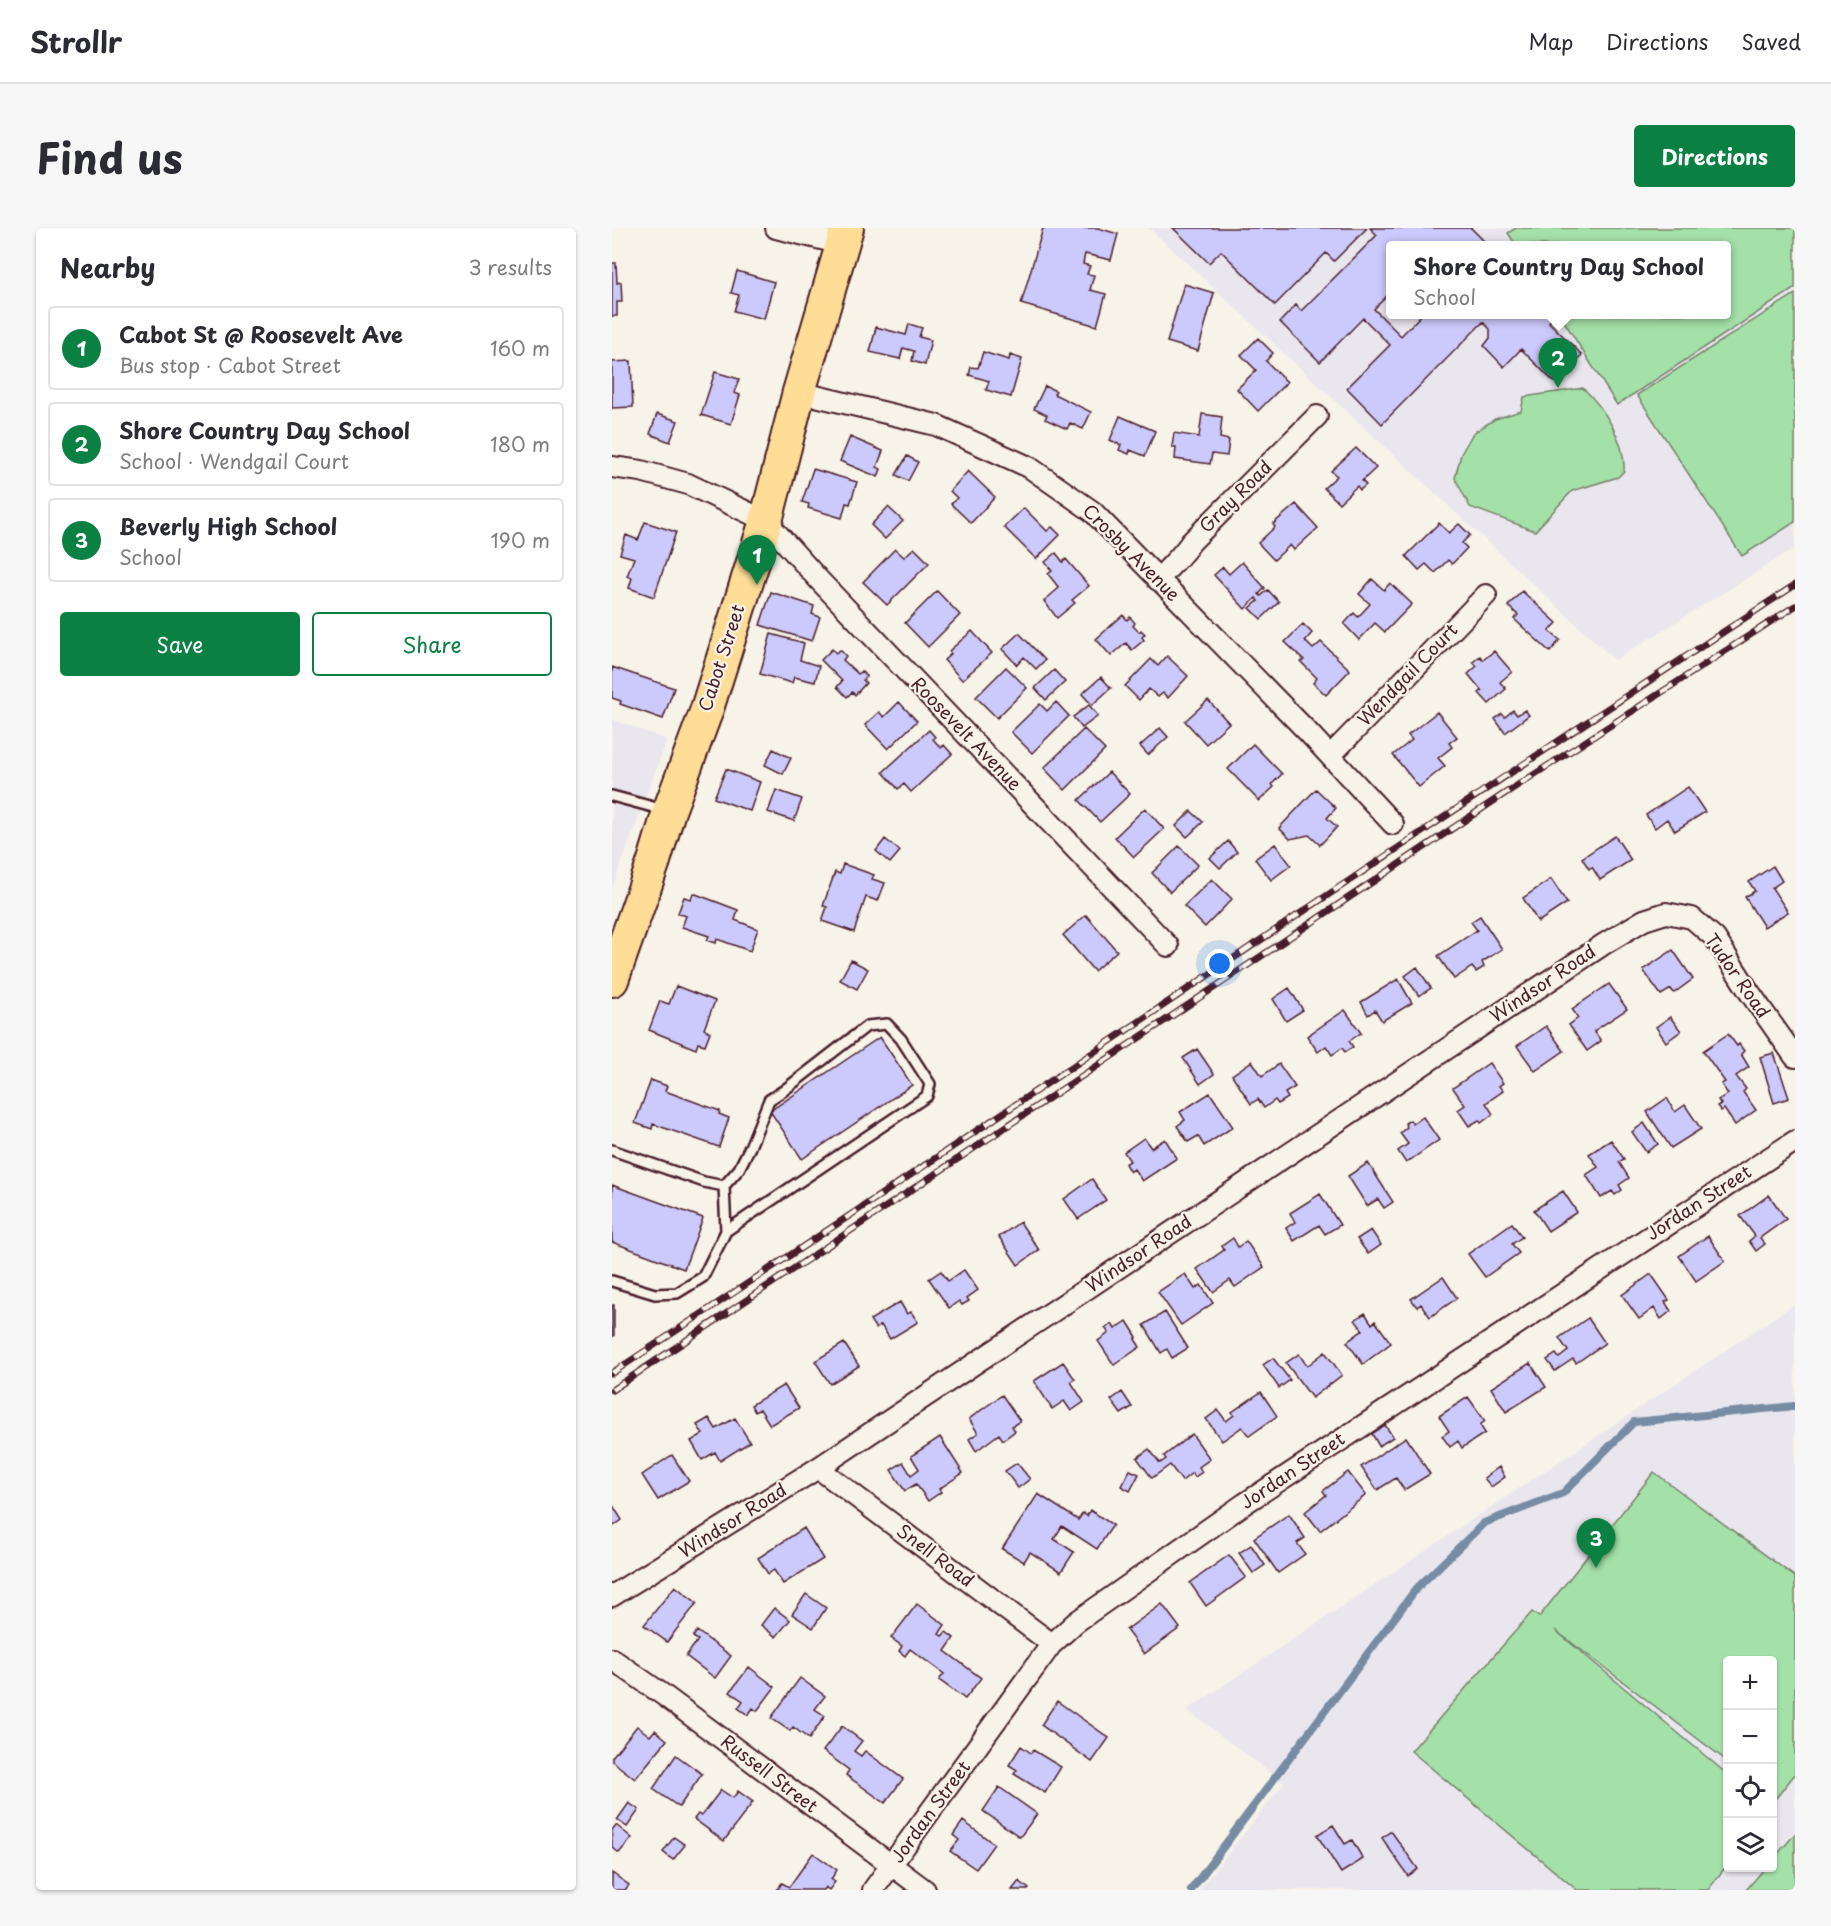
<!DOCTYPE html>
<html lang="en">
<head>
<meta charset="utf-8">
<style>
	:root { --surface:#fff; --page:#f7f7f7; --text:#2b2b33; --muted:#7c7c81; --line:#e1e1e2; --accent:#0b8043 }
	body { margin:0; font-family:"Playpen Sans",sans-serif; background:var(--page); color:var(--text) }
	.controls { position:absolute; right:18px; bottom:18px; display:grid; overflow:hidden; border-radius:6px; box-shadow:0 2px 4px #0004 }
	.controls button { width:54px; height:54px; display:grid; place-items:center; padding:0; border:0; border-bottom:2px solid var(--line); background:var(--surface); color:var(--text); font:30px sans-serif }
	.you { position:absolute; left:608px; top:736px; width:21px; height:21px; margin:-15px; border:4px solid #fff; border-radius:50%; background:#1a73e8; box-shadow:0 0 0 9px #1a73e833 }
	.badge { display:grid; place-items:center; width:39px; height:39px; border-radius:50%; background:var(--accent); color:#fff; font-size:20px; font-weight:700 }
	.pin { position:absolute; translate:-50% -50px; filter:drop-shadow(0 2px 3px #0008) }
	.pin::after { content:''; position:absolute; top:32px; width:21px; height:18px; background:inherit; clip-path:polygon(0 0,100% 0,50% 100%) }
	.popup { position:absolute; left:774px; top:13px; width:345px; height:78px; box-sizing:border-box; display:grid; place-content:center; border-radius:6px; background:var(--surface); filter:drop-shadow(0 2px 4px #0005); font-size:20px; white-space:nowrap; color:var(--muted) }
	.popup b { font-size:22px; color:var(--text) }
	.popup::after { content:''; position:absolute; left:50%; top:100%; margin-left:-12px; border:12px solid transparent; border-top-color:var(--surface) }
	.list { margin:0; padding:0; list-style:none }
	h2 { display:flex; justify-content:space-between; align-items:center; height:78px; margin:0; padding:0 24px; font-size:26px }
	h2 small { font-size:20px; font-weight:400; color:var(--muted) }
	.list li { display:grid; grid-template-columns:39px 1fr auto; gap:18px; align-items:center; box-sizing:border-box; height:84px; margin:0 12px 12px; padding:0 12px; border:2px solid var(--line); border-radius:6px }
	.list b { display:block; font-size:22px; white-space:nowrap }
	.list p { margin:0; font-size:20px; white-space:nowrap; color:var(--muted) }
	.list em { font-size:20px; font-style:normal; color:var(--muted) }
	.actions { display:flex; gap:12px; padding:18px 24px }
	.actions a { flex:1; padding:14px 0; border:2px solid var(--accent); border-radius:6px; text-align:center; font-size:21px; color:var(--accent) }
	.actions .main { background:var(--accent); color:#fff }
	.icon { flex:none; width:33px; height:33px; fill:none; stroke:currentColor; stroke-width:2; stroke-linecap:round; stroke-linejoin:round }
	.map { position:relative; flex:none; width:1183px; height:1662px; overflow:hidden; border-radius:6px }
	header { display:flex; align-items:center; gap:36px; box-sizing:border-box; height:84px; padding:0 30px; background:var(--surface); border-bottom:2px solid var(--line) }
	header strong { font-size:28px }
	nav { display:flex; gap:33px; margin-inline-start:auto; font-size:21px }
	.intro { display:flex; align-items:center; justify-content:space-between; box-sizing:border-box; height:144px; padding:0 36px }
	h1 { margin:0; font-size:42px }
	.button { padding:15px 27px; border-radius:6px; background:var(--accent); color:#fff; font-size:21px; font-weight:700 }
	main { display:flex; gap:36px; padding:0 36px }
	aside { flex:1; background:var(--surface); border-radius:6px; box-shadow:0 2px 4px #0004 }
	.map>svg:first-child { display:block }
</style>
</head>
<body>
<header>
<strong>Strollr</strong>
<nav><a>Map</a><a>Directions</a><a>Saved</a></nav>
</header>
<div class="intro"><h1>Find us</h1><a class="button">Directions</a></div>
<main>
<aside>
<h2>Nearby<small>3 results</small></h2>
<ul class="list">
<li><span class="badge">1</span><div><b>Cabot St @ Roosevelt Ave</b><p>Bus stop · Cabot Street</p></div><em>160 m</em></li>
<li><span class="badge">2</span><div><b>Shore Country Day School</b><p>School · Wendgail Court</p></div><em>180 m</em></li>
<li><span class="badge">3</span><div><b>Beverly High School</b><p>School</p></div><em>190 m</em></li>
</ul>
<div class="actions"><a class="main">Save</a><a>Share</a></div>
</aside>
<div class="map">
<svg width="1183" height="1662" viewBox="0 0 1183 1662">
	<rect width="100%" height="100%" fill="#f7f3e8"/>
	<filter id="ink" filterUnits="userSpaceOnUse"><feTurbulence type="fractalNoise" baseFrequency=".0167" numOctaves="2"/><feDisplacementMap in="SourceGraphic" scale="12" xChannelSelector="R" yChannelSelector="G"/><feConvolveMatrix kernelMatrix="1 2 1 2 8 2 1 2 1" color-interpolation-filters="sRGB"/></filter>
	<g filter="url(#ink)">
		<!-- built -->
		<path fill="#eae6ee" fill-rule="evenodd" d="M537,0H1183V320L1003,432ZM778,18H1114V86H778Z
			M0,491L55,512L0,661Z
			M1183,1076V1662H587L672,1555L575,1482ZM1116,1432H1160V1640H1116Z"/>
		<!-- green -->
		<path fill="#a4e1a8" stroke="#77806a" stroke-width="1.5" d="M904,0H1183V60L1005,177L948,87L1114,86V18L904,17L896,5Z
			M1183,66V294L1130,328L1025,167Z
			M971,160C992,180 1014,214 1012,243L1006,249L960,263L923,303L858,279L843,250L849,226L861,205L883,191L909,183L912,169Z
			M1042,1244L1183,1349V1546L1164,1570L1161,1567L1160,1432H1116L1115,1533L943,1402L1115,1546V1637L1096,1662H965L799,1523L920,1384L927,1389Z
			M1183,1606V1662H1134L1153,1640H1160L1161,1631Z"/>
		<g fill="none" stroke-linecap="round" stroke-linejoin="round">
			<!-- stream -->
			<path stroke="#768ca4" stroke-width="8" d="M579,1662L804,1361L872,1295L951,1265L1022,1194L1183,1178"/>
		</g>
		<!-- building -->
		<path fill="#ccc9fc" stroke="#4a1f2b" stroke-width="1.5" d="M431,0H486L506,6L499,32L473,26L471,36L478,38L475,46L482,47L478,62L494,66L485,98L409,76Z
			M561,0H755L722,33L714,25L663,77L609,23L597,35Z
			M758,0H859L877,18H778V65L762,81L789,108L810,86H941L942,88L937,94L970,127L942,154L909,121L892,139L872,118L878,110V101L871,94L770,196L735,160L778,117L751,90L708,134L668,94L684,77L689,83L765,7Z
			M0,35H4L5,55L9,54L10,74H5V88H0Z
			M125,43L162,54L152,91L122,83L127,67L119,65Z
			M572,56L602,65L586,123L555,114Z
			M297,96L310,100L307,109L319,112L313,137L300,133L302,123L291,120L288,131L258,124L264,99L294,107Z
			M646,110L661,125L654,133L675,154L646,183L625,161L644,142L629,127Z
			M371,124L397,132L398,127L410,131L399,169L374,162L377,153L357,147L359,139L366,140Z
			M19,133L21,179L0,180V134Z
			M103,144L127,151L122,165L128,167L119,196L89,187Z
			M433,158L444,163L442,166L479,184L471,201L458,195L455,201L433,191L435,187L422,181Z
			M45,186L66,193L58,214L38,206Z
			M590,186L610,189L608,210L617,212L615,228L600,226L598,236L563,231L564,219H560L562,205L587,209Z
			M508,188L543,203L533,228L518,222L517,226L507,222L509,217L498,212Z
			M238,209L271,223L265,239L269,241L266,249L228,233Z
			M744,220L764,240L750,253L754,257L748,262L745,258L727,275L712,260L725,248L719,243Z
			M295,228L306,234L296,253L284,247Z
			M201,241L245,254L238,276L234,275L230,290L196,280L197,276L190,274Z
			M356,243L383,269L359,295L339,276L345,270L338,263Z
			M684,276L706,300L682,322L678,317L662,332L646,315L663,299L661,296Z
			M276,279L291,293L273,311L259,297Z
			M412,280L435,303L440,299L448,307L424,331L392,299Z
			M33,294L64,304L42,369L17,360L20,350L15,348L22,330L8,326L14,307L26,312Z
			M827,295L837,305L847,296L858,307L850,315L855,320L840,336L836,332L823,345L814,336L807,342L794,328Z
			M302,320L317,335L275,377L251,354L283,321L292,329Z
			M444,325L451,334L454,331L477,358L460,372L463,375L445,390L432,373L447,360L436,346L440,343L433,334Z
			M630,334L653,360L647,366L649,368L656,362L667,374L649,391L638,380L646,373L644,370L633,381L602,347L611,339L617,346Z
			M760,351L772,362L778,355L800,376L773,404L763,395L747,412L732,396L742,385L746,389L758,376L747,366Z
			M325,363L348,387L316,419L293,395Z
			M910,363L945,395L937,403L948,412L938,424L902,391L906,387L896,378Z
			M159,364L202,378L200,386L208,389L200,413L148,397Z
			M511,387L515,392L518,389L523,395L521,398L527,404L529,402L533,406L530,409L532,412L520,422L514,415L499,428L484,411Z
			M691,396L700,405L693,413L701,421L709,414L738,442L714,467L701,455L705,450L689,434L692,432L673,414Z
			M360,403L380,425L350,452L332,432L339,426L337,423Z
			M407,405L433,432L424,441L412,429L405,437L390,421Z
			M159,406L192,415L188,432L207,438L203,454L182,449L180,455L148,446Z
			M220,421L224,425L228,422L234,428L231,432L246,446L249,443L255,449L251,452L254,455L243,467L240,464L235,469L225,459L230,453L209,432Z
			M882,423L900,444L888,454L894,461L877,476L867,465L870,463L856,446L865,438L861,434L868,428L871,432Z
			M555,428L576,448L556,470L551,465L546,469L537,461L527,472L513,458L539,431L546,438Z
			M0,439L62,460L51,491L8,476L9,473L0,470Z
			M394,439L415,460L385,490L364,469Z
			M442,442L453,454L434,472L423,460Z
			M489,449L499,460L480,477L470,466Z
			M596,472L617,495L594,516L573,493Z
			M287,474L305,493L276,521L253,497L267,484L272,489Z
			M444,474L457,488L420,525L399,504L428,476L435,483Z
			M477,477L486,488L470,500L461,489Z
			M901,482L905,487L913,482L917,487L893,505L883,491L890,486L893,489Z
			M825,484L845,509L837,515L840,519L826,530L833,538L807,559L781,527L800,512L796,507Z
			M548,500L556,509L536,527L528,518Z
			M472,501L493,522L453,562L432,540Z
			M317,502L323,509L321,511L329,520L332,517L340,526L299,564L292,556L286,561L271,544Z
			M641,516L670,546L660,556L662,559L647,573L616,541Z
			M161,521L179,530L171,546L153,537Z
			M114,541L148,554L138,583L102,570Z
			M497,544L518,566L488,594L467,572Z
			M1076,559L1093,584L1063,603L1055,591L1043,600L1034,587Z
			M704,561L724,580L715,590L725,599L708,617L697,607L678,611L667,600Z
			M164,562L190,571L182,593L156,584Z
			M533,580L552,601L522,629L503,609Z
			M579,583L591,594L575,609L564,598Z
			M1003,608L1019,632L988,652L980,639L977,641L970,630Z
			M273,611L288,623L278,635L264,623Z
			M616,613L625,624L608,640L598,630Z
			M663,616L679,637L659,652L643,631Z
			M567,618L586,637L558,664L540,645Z
			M231,636L262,647L260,651L273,655L266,673L254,669L242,704L210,693L215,679L211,678L223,644L228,646Z
			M1161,638L1170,653L1160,660L1176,684L1152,699L1133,669L1143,663L1137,654Z
			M600,651L620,671L593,699L572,678Z
			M939,651L955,675L926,694L911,670Z
			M81,665L126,682L123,692L146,701L138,723L105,711L104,715L95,712L97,708L70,699L74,688L66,685L72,669L79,671Z
			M474,687L505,723L482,743L451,707Z
			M868,688L890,721L870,734L872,739L864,744L860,739L842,751L826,728L865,702L859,694Z
			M1061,722L1081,751L1062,765L1059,761L1049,767L1031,742Z
			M239,732L256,741L245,761L228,752Z
			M805,739L819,760L807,768L793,748Z
			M786,751L800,775L770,793L763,782L756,787L749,774Z
			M997,756L1015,781L982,803L989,813L975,823L957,797L966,790L960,781Z
			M64,758L103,773L92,801L98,804L93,817L86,815L84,821L37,802L48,773L57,776Z
			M677,760L691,782L674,793L661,771Z
			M733,782L749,805L737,813L741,819L733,824L730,820L720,827L714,818L706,824L695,808Z
			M1058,789L1069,803L1054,814L1044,799Z
			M934,798L952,823L923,843L905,818Z
			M1116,806L1125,818L1127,816L1132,823L1129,826L1137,839L1124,848L1134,861L1131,864L1144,882L1123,897L1112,881L1109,883L1105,878L1109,876L1106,872L1116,866L1109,856L1113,854L1091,823Z
			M268,809L300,857L190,931L158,883Z
			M585,821L602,846L588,856L571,830Z
			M1162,825L1177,870L1162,875L1148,829Z
			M640,833L650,848L667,836L683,859L673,865L676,870L666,876L663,872L652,880L646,871L639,876L620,847Z
			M877,835L891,855L887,858L891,863L874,875L881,886L869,895L867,892L857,898L846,882L853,877L841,860Z
			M39,852L55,858L53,863L108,883L107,886L117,890L107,919L41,896L40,901L23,895Z
			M598,865L621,899L592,918L586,908L576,914L565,898L573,892L568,884Z
			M1055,870L1063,884L1073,877L1089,901L1059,920L1035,884Z
			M811,889L827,912L794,935L786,923L796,916L788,905L795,899L793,895L798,892L801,896Z
			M1032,895L1046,916L1034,924L1020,904Z
			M532,910L539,920L553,911L565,930L530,953L522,941L518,944L513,936L518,933L512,924Z
			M999,912L1012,931L1007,934L1017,950L1007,957L1010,962L1003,967L1000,963L989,970L974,947L986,939L977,926Z
			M756,935L781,974L772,980L766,971L755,978L736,948Z
			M480,951L494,972L466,991L452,971Z
			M0,957L91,990L72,1041L0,1014Z
			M951,963L965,984L936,1003L922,982Z
			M708,966L728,997L713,1006L707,997L682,1013L674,1000L683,994L678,985Z
			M1157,967L1174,991L1148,1010L1153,1016L1144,1023L1137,1013L1143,1008L1128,988Z
			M408,994L427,1022L406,1037L387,1009Z
			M900,995L910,1009L900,1016L907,1025L873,1049L856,1026Z
			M759,1002L769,1017L756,1026L745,1011Z
			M1096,1008L1113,1033L1084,1053L1067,1028Z
			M621,1010L626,1019L634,1013L652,1039L623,1059L618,1052L601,1064L585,1041L612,1022L610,1018Z
			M352,1042L366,1062L355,1070L357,1073L350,1077L347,1073L337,1080L317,1051L329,1043L336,1053Z
			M573,1046L583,1061L589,1057L601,1075L569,1097L546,1064Z
			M1039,1046L1057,1072L1053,1074L1059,1083L1049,1091L1042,1080L1027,1091L1010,1067Z
			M831,1049L845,1070L818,1089L809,1076L805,1079L799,1071Z
			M288,1074L295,1086L299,1084L306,1094L278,1111L269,1097L264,1101L258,1092Z
			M0,1077H2V1108H0Z
			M553,1084L576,1120L560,1130L555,1121L549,1125L532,1097Z
			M753,1085L760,1096L763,1093L779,1115L751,1136L735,1114L751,1102L743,1092Z
			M976,1090L993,1115L964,1135L961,1131L943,1143L935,1132L944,1126L947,1130L956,1123L947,1110Z
			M515,1093L525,1109L523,1111L528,1119L502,1137L486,1113L497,1105L493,1100L500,1096L503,1101Z
			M232,1115L247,1138L218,1156L203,1133Z
			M713,1124L730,1147L700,1170L674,1135L687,1126L695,1138Z
			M661,1130L678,1152L667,1160L651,1137Z
			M451,1134L463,1151L459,1154L472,1174L459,1183L452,1173L440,1181L422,1153Z
			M918,1135L934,1159L894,1184L879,1160Z
			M172,1157L187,1180L158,1197L148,1181L143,1184L139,1177Z
			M510,1164L520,1179L509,1186L499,1172Z
			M649,1164L665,1188L637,1208L630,1199L610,1213L594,1191L606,1182L614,1193L622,1187L620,1184Z
			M390,1167L408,1193L400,1198L403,1203L391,1212L387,1206L364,1223L357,1211L366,1205L357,1191Z
			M856,1169L873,1193L868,1197L873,1205L850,1220L846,1213L838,1219L830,1208L837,1203L827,1188Z
			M97,1190L104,1201L123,1190L138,1214L108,1233L103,1224L90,1232L79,1213L91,1206L85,1197Z
			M773,1197L781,1209L767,1218L760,1206Z
			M580,1206L598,1231L587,1239L590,1244L583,1249L580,1245L570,1253L558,1237L540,1250L525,1230L537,1221L548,1235L554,1231L552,1228Z
			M328,1209L351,1245L327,1261L329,1264L316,1273L304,1256L293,1263L279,1242L291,1234L299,1247L307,1241L299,1228Z
			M794,1209L818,1246L792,1262L784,1250L765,1262L749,1239Z
			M60,1227L77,1253L46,1272L30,1247Z
			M405,1235L418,1251L406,1260L393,1243Z
			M887,1239L893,1249L879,1259L872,1250Z
			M518,1242L527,1246L518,1263L509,1258Z
			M736,1244L754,1267L708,1303L693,1284L714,1267L711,1263Z
			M426,1266L466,1292L471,1285L475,1288L478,1282L501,1297L485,1321L450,1298L442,1311L462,1324L449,1344L418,1324L412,1334L390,1321Z
			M0,1276L10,1292L0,1299Z
			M677,1286L693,1310L685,1315L693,1326L666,1345L642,1310Z
			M192,1300L211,1331L171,1356L162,1342L156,1346L146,1330Z
			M639,1317L653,1337L641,1345L627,1325Z
			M617,1327L634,1349L594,1378L578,1355Z
			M63,1358L85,1375L55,1414L32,1397Z
			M194,1366L214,1380L201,1400L180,1386Z
			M305,1376L333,1397L327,1406L330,1408L334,1404L342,1410L333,1423L369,1450L353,1471L327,1452L332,1446L298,1421L293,1428L287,1423L290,1418L279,1410Z
			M550,1376L568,1400L532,1426L514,1402Z
			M162,1380L178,1392L164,1409L149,1397Z
			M85,1403L119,1428L103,1450L74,1428L86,1412L81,1409Z
			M137,1439L163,1459L145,1483L141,1480L136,1487L126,1480L131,1473L118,1464Z
			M188,1450L213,1468L203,1481L213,1488L197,1511L181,1499L178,1503L159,1490Z
			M445,1473L497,1510L480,1534L429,1497Z
			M25,1498L38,1508L43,1502L55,1512L23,1551L0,1533V1529Z
			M230,1498L250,1513L242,1523L249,1528L253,1523L291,1551L273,1575L234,1547L237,1542L211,1523Z
			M409,1518L419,1525L421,1522L449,1539L433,1565L402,1546L405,1542L397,1537Z
			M64,1527L90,1546L67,1579L41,1561Z
			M387,1559L425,1586L408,1609L371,1583Z
			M109,1562L121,1570L126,1563L141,1574L112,1613L82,1591L86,1586L89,1588Z
			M17,1575L27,1582L15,1599L5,1592Z
			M351,1593L382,1616L364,1641L338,1623L347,1612L341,1607Z
			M4,1597L20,1610L7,1625L0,1619V1602Z
			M721,1597L733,1616L740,1612L751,1631L729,1645L705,1607Z
			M779,1603L806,1641L796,1648L770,1610Z
			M62,1609L73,1617L61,1632L51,1624Z
			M201,1625L225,1642L219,1651L223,1654L217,1662L213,1659L211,1662H165L170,1655L177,1659Z
			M0,1645L17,1657L13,1662H0Z
			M407,1653L417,1661L416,1662H400Z"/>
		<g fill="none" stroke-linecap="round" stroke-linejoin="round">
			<!-- service casing -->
			<g stroke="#4a1f2b" stroke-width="14">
				<path id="service" d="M0,568L52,582
					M0,922L92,954L112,958
					M0,1053L43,1066L65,1065L91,1049L114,1003L315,868L318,856L289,811L275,796L255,798L171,863L157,872L138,919L127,941L112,958L114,1003"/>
			</g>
			<!-- minor casing -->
			<g stroke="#4a1f2b" stroke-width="24">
				<path id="minor" d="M164,0L230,16
					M187,164L324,197L417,239L480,283L694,502L781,596
					M0,239L29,243L76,256L154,293L207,352L556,718
					M546,352C557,339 570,328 579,314L705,188
					M718,528L874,367
					M206,1240L440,1416
					M0,1368L206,1240L992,716L1032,692L1054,685L1080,690L1103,710L1138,765L1183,829
					M0,1431L50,1466L313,1662
					M261,1662L439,1417L464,1394L632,1276L1183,913"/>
			</g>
			<!-- trunk casing -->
			<g stroke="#4a1f2b" stroke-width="36">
				<path id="trunk" d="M0,752L42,633L57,583L94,484L154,293L187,164L235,0"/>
			</g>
			<!-- service -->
			<use href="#service" stroke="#f7f3e8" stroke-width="9"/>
			<!-- minor -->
			<use href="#minor" stroke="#f7f3e8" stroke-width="20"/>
			<!-- trunk -->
			<use href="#trunk" stroke="#ffdd96" stroke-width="32"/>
			<!-- rail casing -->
			<g stroke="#4a1f2b" stroke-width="7">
				<path id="rail" d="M0,1145C396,885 786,616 1183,357
					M0,1162L889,568L1183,378"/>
			</g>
			<!-- rail -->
			<use href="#rail" stroke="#f7f3e8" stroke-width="4.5" stroke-dasharray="14" stroke-linecap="butt"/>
		</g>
	</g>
	<g text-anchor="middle" stroke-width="4.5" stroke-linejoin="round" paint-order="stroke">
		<!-- street labels -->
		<g font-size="18" fill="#4a1f2b" stroke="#f7f3e8">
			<text transform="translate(624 269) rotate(-45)" y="6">Gray Road</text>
			<text transform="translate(519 325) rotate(45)" y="6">Crosby Avenue</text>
			<text transform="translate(110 430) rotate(-72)" y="6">Cabot Street</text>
			<text transform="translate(796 447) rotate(-46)" y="6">Wendgail Court</text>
			<text transform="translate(354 506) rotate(46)" y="6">Roosevelt Avenue</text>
			<text transform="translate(1125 748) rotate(55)" y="6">Tudor Road</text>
			<text transform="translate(931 756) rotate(-34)" y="6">Windsor Road</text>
			<text transform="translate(1087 975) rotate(-33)" y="6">Jordan Street</text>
			<text transform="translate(527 1026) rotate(-34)" y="6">Windsor Road</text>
			<text transform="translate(681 1243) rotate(-34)" y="6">Jordan Street</text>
			<text transform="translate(121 1293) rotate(-32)" y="6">Windsor Road</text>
			<text transform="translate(323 1328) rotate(37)" y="6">Snell Road</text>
			<text transform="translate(157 1546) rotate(37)" y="6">Russell Street</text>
			<text transform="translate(319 1584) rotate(-54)" y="6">Jordan Street</text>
		</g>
	</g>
</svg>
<div class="controls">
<button>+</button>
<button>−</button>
<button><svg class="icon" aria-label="locate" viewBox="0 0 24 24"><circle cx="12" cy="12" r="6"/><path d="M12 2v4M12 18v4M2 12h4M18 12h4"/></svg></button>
<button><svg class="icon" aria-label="layers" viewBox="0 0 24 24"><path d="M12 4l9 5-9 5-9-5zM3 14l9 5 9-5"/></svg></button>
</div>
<div class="you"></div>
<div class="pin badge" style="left:145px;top:357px">1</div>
<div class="pin badge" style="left:946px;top:160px">2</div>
<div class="popup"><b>Shore Country Day School</b>School</div>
<div class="pin badge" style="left:984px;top:1340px">3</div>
</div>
</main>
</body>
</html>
